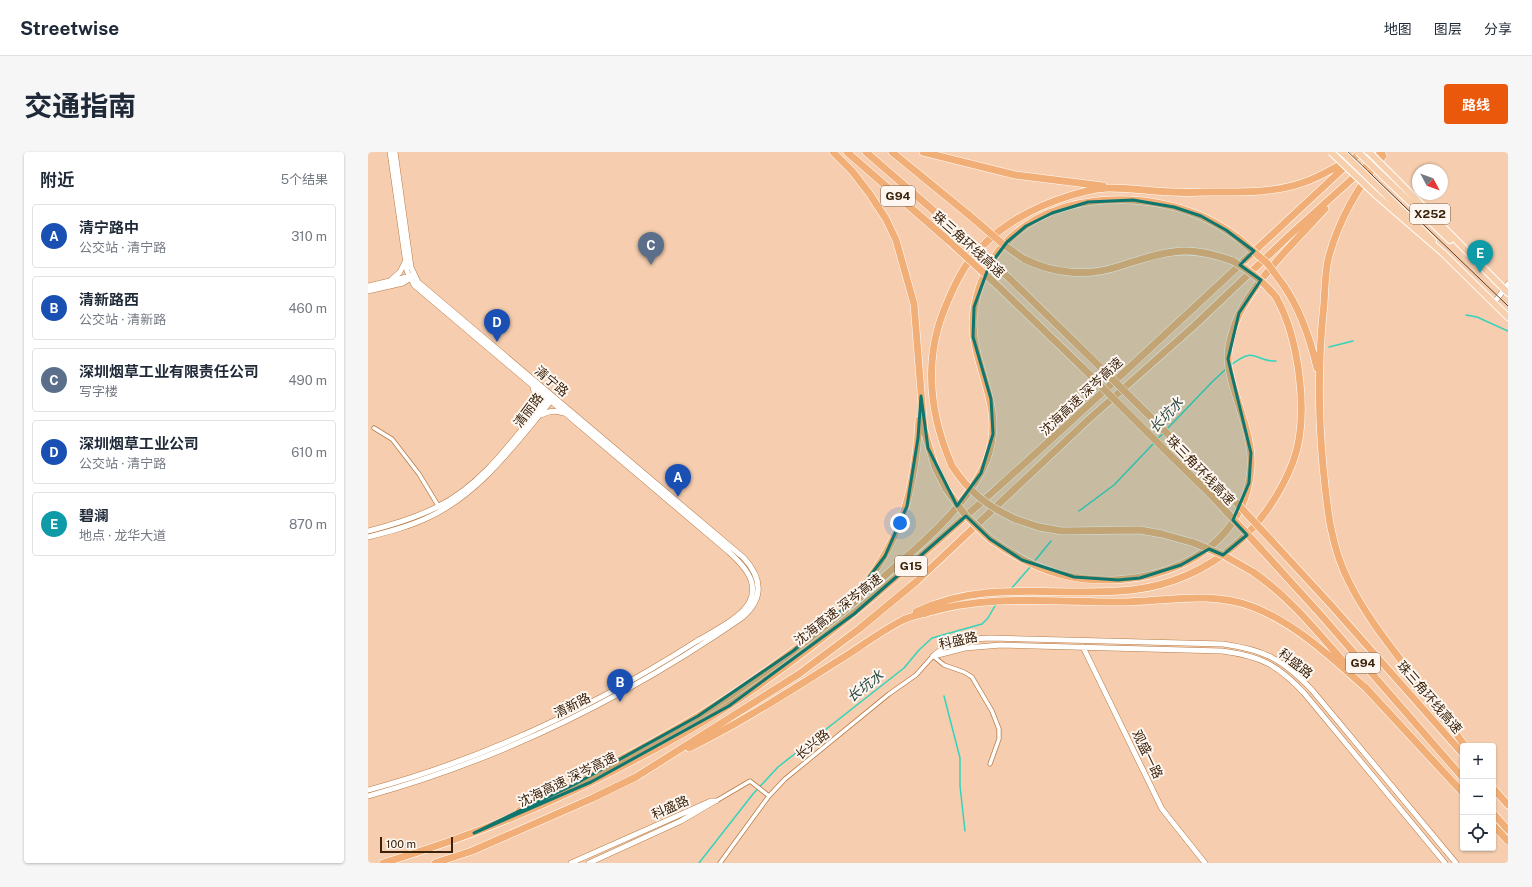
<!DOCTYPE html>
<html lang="zh">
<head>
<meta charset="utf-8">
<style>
	:root { --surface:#fff; --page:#f6f6f7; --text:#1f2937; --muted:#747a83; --line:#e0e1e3; --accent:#ea580c }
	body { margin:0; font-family:"Public Sans","Noto Sans SC",sans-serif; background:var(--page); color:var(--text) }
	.controls { position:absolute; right:12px; bottom:12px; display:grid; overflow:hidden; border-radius:4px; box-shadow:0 1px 3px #0004 }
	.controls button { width:36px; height:36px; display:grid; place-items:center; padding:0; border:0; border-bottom:1px solid var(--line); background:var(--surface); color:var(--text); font:20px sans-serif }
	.compass { position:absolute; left:1044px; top:12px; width:36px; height:36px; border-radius:50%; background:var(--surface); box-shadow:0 1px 3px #0004; rotate:131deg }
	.scale { position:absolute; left:12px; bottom:10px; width:73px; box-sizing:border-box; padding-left:4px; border:2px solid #39210a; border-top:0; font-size:11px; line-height:14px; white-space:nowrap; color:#39210a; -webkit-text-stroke:3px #fef7f1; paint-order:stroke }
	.you { position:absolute; left:532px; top:371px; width:14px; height:14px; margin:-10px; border:3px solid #fff; border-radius:50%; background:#1a73e8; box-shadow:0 0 0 6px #1a73e833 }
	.badge { display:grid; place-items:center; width:26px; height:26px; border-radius:50%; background:var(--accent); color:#fff; font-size:13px; font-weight:700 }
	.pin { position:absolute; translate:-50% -33px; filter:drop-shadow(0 1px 2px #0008) }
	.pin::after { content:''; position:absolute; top:21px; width:14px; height:12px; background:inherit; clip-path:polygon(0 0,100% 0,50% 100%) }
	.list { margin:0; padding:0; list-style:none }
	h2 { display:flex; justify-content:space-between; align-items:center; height:52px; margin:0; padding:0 16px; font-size:17px }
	h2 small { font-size:13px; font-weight:400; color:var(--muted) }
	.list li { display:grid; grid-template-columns:26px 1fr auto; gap:12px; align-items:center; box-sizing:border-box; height:64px; margin:0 8px 8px; padding:0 8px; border:1px solid var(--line); border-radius:4px }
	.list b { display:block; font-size:15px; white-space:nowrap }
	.list p { margin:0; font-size:13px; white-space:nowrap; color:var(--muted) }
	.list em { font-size:13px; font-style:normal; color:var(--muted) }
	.icon { flex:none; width:22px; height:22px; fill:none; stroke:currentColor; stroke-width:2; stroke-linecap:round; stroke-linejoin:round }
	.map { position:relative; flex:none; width:1140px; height:711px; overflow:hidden; border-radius:4px }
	header { display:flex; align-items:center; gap:24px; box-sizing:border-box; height:56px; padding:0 20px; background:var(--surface); border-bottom:1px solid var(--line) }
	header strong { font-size:19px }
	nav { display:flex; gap:22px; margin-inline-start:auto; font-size:14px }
	.intro { display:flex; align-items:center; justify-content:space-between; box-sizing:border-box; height:96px; padding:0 24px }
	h1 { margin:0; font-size:28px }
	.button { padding:10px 18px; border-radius:4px; background:var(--accent); color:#fff; font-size:14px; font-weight:700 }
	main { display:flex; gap:24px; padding:0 24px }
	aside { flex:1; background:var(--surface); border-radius:4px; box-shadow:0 1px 3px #0004 }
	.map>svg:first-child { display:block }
</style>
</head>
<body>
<header>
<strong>Streetwise</strong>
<nav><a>地图</a><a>图层</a><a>分享</a></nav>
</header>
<div class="intro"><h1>交通指南</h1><a class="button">路线</a></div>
<main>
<aside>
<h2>附近<small>5个结果</small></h2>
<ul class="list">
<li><span class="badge" style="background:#1a4fb4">A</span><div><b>清宁路中</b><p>公交站 · 清宁路</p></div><em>310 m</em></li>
<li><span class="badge" style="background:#1a4fb4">B</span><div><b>清新路西</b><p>公交站 · 清新路</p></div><em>460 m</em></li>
<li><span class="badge" style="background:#5c6f8a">C</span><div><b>深圳烟草工业有限责任公司</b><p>写字楼</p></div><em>490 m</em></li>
<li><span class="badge" style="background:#1a4fb4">D</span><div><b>深圳烟草工业公司</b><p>公交站 · 清宁路</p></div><em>610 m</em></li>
<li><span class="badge" style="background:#0f9aa8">E</span><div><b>碧澜</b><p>地点 · 龙华大道</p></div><em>870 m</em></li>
</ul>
</aside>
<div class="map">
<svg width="1140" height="711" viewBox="0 0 1140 711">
	<rect width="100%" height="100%" fill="#f6ceaf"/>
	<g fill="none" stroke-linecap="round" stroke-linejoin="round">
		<!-- stream -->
		<path stroke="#33d3bc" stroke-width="1.5" d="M1098,163L1109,165L1140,179
			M961,195L985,189
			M863,213C888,193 886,210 908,209
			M798,278L845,229L859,216
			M790,286L796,281
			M711,359L746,333L786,291
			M665,411L683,389
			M643,437L663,414
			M576,544L592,606V634L597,679
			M331,711L385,642L410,615L536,516L551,498L564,486L614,472L620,466L628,452"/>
		<!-- street casing -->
		<g stroke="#b87b46" stroke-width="5">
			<path id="street" d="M6,276L24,287L51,322L71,355
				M348,649L382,629L401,644
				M352,711L401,644L417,627L521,542L548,523L565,504L576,513L596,520L604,525L624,559L631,577V587L622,612"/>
		</g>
		<!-- secondary casing -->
		<g stroke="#b87b46" stroke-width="6">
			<path id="secondary" d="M24,127L32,120L37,110
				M0,134L43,124
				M0,139L35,131L44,125
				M1126,151L1140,132
				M165,236L169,248L168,258
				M173,263C180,259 188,258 195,261
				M0,379C24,373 47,366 69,355C116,332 147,285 179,246L182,245
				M0,385C20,380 40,375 59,366C112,342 146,293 183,249V246
				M715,495L794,657L837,711
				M565,504C580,490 602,487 622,486L855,492C897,498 914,507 944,538L1088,711
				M566,504L597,496L633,493L854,499C893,504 910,513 936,541L1077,711
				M0,638C117,607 227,554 329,489C344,480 375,465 382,449C391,429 375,413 361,400L46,133L39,119L22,0
				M0,644C134,607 261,544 375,465C396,446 394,426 376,406L50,130L43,115L27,0
				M203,711L343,649H348
				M221,711L313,669L347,649"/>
		</g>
		<!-- primary casing -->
		<g stroke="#fff" stroke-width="8">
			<path id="primary" d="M1026,25L1140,141
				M1021,30L1082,88
				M1013,38L1065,89
				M1008,43L1075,101L1140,165"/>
		</g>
		<!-- highway casing -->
		<g stroke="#fff" stroke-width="8">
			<path id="highway" d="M465,0L484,19L501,41L518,67L528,88L546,152L556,278L567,315L578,337
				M479,0L581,89
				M498,0L589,79
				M524,0L601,63
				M555,0L647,23L735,34
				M1015,4C991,33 971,68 961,104C957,119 957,136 956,152C950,206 950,260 955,314C959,354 962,393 981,430C996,460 1015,485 1035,511C1056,538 1077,566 1097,594
				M656,107C686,122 720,125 752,114C769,109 786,102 805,100C826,97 845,102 865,109
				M641,126L723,206
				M916,134C933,159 942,186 949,216
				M632,136L714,215
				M814,296L852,333
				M805,306L843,343
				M584,314C561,261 555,205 579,151C584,139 590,126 597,115C621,79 662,56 701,44C714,40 728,36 741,36C762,36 783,39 804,40C817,41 831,40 844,40C874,40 905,41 934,31C950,26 964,17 979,9
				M647,367L671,375L694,379L772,378L794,382L826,391
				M622,387C643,402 665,415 691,422C770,443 876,410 883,316C885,289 873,262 866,237C863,227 860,216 860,206C860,197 862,187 865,178C877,136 927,90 957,57
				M903,388L963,453L1095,602
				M893,397L952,462L1095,626
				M885,420C923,446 951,482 981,516
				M485,447C533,392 547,339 551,268
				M548,460C617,426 691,446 764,438C801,434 838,418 866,394C893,371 912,343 925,310C942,265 931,186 908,145
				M997,535L1095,641
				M321,596C373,571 423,538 473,507C492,495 512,480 533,469C540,465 550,463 558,461C621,442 686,450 751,450C795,450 842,438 885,455C929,472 965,507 1000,538
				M1125,636L1140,653
				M151,659C212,629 274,598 332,563C402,520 468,468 529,413C561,386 604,347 619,307C634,265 617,237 608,197C598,155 615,109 648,81C697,40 776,40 833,64C846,70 858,77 870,86
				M1125,661L1140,678
				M1125,673L1140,689
				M15,711C106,684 186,651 270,606C301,590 331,573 360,554C457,491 542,414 627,338C751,227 871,113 993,0
				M67,711L104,699L225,646L268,625L431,522L491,477L549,429L720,268L826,174L924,81L1014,0"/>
		</g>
		<!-- street -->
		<use href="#street" stroke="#fff" stroke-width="3.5"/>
		<!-- secondary -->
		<use href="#secondary" stroke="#fff" stroke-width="5"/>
		<!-- primary -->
		<use href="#primary" stroke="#f7cfad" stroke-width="6"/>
		<!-- highway -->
		<use href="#highway" stroke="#f1af77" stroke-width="7"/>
		<!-- tram -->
		<path stroke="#563c23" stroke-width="1" d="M980,0L1140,154"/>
		<!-- primary-bridge casing -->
		<g stroke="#fff" stroke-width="8" stroke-linecap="butt">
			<path id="primary-bridge" d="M963,0L1008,43
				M974,0L1013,38
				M990,0L1021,30
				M1001,0L1026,25"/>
		</g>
		<!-- highway-bridge casing -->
		<g stroke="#fff" stroke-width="8" stroke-linecap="butt">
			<path id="highway-bridge" d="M601,63L636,93L656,107
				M589,79L641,126
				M870,86L900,112L916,134
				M581,89L632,136
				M865,109C882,119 896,130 908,145
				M723,206L814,296
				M714,215L805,306
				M584,314C601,340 619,354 647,367
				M852,333L903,388
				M578,337L598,364L622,387
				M843,343L893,397
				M826,391L857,404L885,420"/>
		</g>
		<!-- primary-bridge -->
		<use href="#primary-bridge" stroke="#f7cfad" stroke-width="6"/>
		<!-- highway-bridge -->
		<use href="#highway-bridge" stroke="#f1af77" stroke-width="7"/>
	</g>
	<!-- marked area -->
	<path fill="#0f766e" fill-opacity="0.2" stroke="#0f766e" stroke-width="3" stroke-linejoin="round" d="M765,48L806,55L833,64L858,78L886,99L872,113L893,128L871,161L860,207L883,301L881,331L865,368L879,383L855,403L841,397L813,413L772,426L750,428L706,425L654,408L622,387L598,364L486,462L361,554L223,630L106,681L207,632L330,564L425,499L480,453L517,404L539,354L550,286L553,244L560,296L589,354L613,321L625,282L623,247L605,185L606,155L621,114L639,90L658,74L684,61L720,50Z"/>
	<g text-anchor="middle" stroke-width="4" stroke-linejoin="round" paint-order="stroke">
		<!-- shield labels -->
		<g fill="#fef7f1" stroke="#74614f" stroke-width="1">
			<rect x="513" y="34" width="34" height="20" rx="3"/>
			<rect x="1042" y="52" width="40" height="20" rx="3"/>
			<rect x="527" y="404" width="32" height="20" rx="3"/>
			<rect x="978" y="501" width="34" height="20" rx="3"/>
		</g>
		<g font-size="12" font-weight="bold" fill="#39210a">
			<text x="530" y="48">G94</text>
			<text x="1062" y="66">X252</text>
			<text x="543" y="418">G15</text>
			<text x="995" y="515">G94</text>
		</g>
		<!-- street labels -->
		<g font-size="13" fill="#39210a" stroke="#fef7f1">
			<text transform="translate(601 92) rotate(42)" y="5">珠三角环线高速</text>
			<text transform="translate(184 229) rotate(40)" y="5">清宁路</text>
			<text transform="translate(713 244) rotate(-43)" y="5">沈海高速 深岑高速</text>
			<text transform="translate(160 258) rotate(-53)" y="5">清丽路</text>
			<text transform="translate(833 318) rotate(46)" y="5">珠三角环线高速</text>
			<text transform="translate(470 457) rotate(-38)" y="5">沈海高速 深岑高速</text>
			<text transform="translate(590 488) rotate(-12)" y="5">科盛路</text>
			<text transform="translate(928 511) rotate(38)" y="5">科盛路</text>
			<text transform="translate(1062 545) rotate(49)" y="5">珠三角环线高速</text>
			<text transform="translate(204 553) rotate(-27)" y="5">清新路</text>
			<text transform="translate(444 592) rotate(-39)" y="5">长兴路</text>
			<text transform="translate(780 602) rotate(64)" y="5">观盛一路</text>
			<text transform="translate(199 627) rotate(-26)" y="5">沈海高速 深岑高速</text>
			<text transform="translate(302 655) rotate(-24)" y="5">科盛路</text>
		</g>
		<!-- water labels -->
		<g font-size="14" font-style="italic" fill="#294943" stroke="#fef7f1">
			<text transform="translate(798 263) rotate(-47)" y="5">长坑水</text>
			<text transform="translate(497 534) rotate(-38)" y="5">长坑水</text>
		</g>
	</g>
</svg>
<div class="controls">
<button>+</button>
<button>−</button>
<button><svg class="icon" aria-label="locate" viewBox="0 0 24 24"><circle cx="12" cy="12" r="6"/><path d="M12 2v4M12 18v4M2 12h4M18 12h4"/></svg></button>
</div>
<svg class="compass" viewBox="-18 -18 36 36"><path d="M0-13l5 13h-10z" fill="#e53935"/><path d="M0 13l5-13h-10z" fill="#747a83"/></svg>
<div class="scale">100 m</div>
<div class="you"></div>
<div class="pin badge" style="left:310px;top:345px;background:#1a4fb4">A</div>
<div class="pin badge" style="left:252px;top:550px;background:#1a4fb4">B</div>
<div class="pin badge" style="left:283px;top:113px;background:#5c6f8a">C</div>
<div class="pin badge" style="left:129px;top:190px;background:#1a4fb4">D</div>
<div class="pin badge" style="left:1112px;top:121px;background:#0f9aa8">E</div>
</div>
</main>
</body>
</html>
